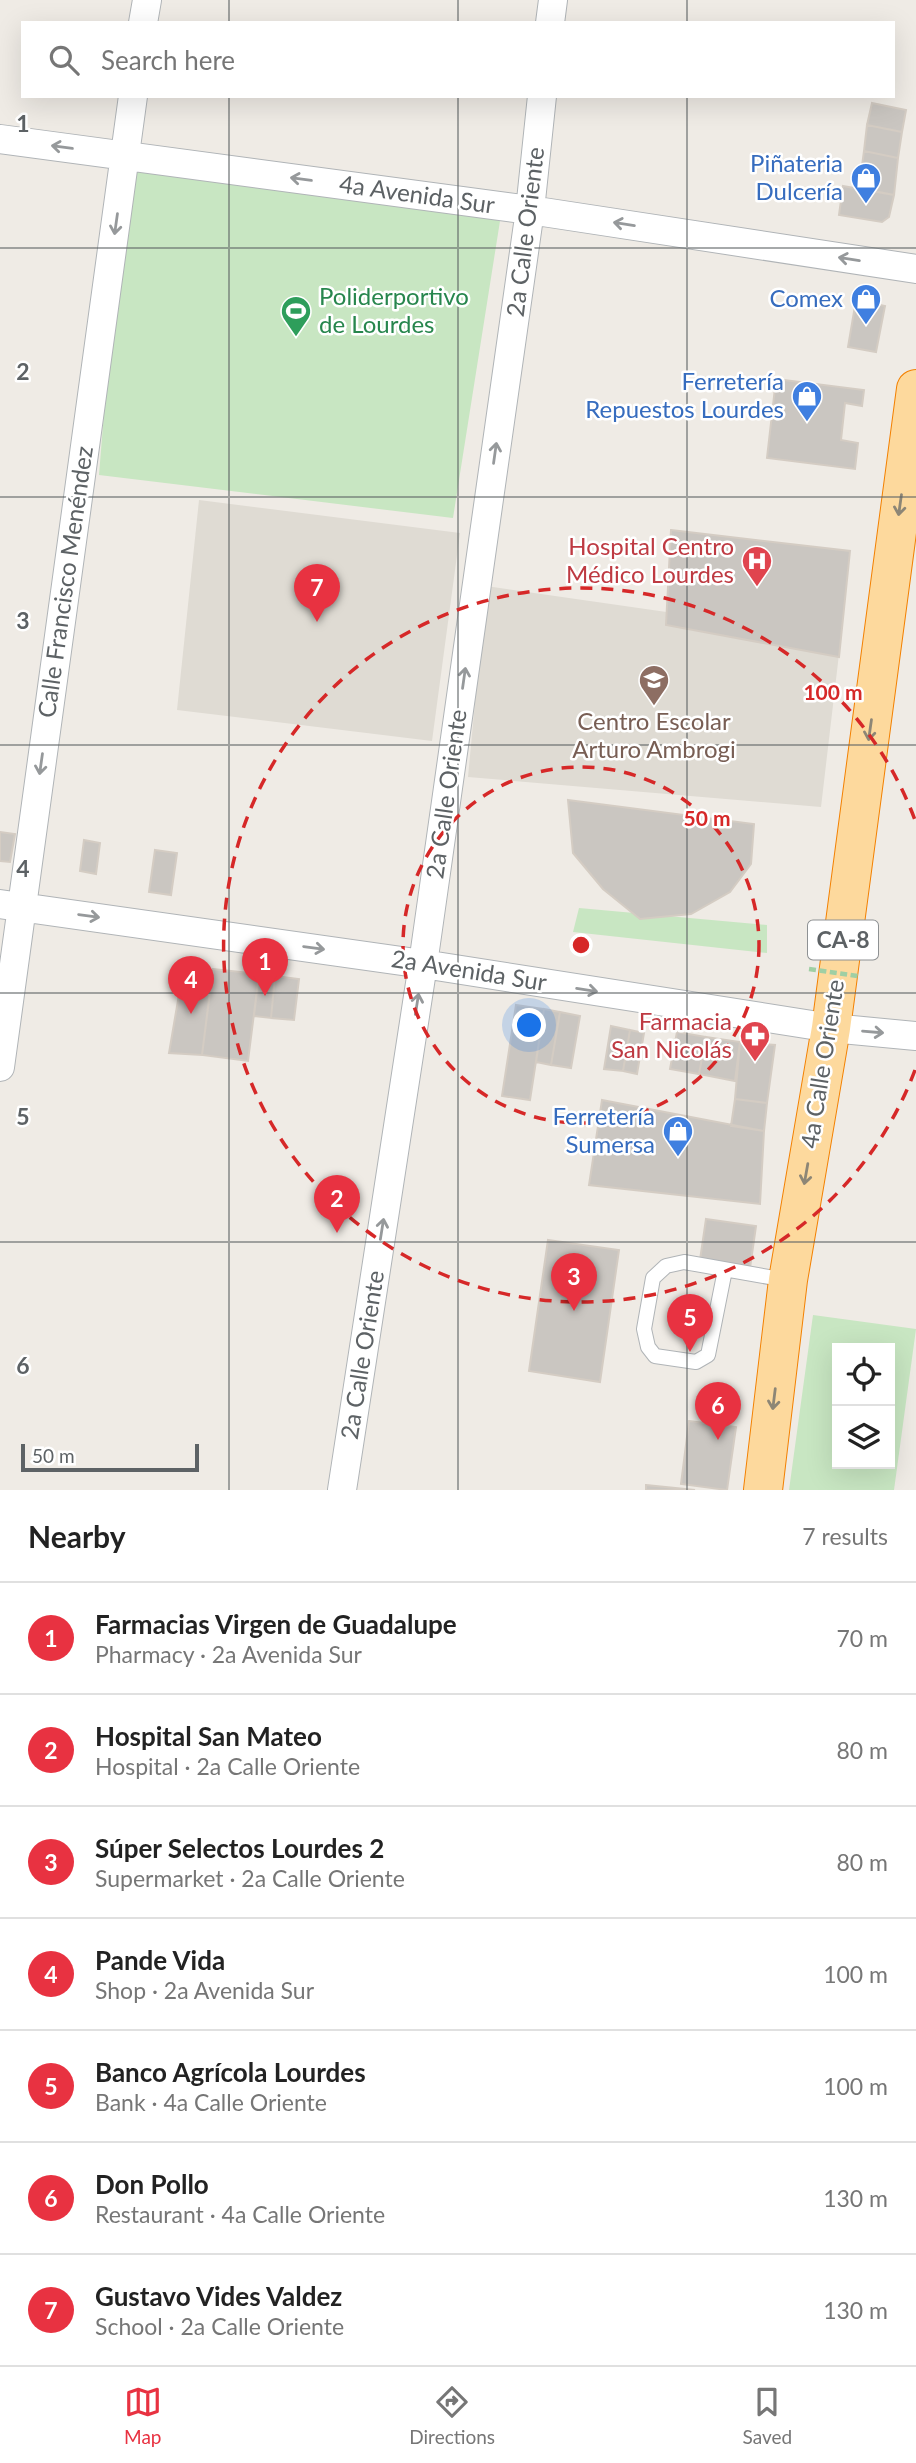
<!DOCTYPE html>
<html lang="en">
<head>
<meta charset="utf-8">
<style>
	:root { --surface:#fff; --page:#f2f2f2; --text:#222; --muted:#767676; --line:#e0e0e0; --accent:#e83241 }
	body { margin:0; font-family:Lato,sans-serif; background:var(--page); color:var(--text) }
	.controls { position:absolute; right:21px; bottom:21px; display:grid; overflow:hidden; border-radius:0px; box-shadow:0 7px 28px #0002 }
	.controls button { width:63px; height:63px; display:grid; place-items:center; padding:0; border:0; border-bottom:2px solid var(--line); background:var(--surface); color:var(--text); font:35px sans-serif }
	.scale { position:absolute; left:21px; bottom:18px; width:178px; box-sizing:border-box; padding-left:7px; border:4px solid #5d6265; border-top:0; font-size:19px; line-height:24px; white-space:nowrap; color:#5d6265; -webkit-text-stroke:5px #fff; paint-order:stroke }
	.you { position:absolute; left:530px; top:1026px; width:24px; height:24px; margin:-18px; border:5px solid #fff; border-radius:50%; background:#1a73e8; box-shadow:0 0 0 10px #1a73e833 }
	.badge { display:grid; place-items:center; width:46px; height:46px; border-radius:50%; background:var(--accent); color:#fff; font-size:23px; font-weight:700 }
	.pin { position:absolute; translate:-50% -58px; filter:drop-shadow(0 2px 4px #0008) }
	.pin::after { content:''; position:absolute; top:37px; width:24px; height:21px; background:inherit; clip-path:polygon(0 0,100% 0,50% 100%) }
	.list { margin:0; padding:0; list-style:none }
	h2 { display:flex; justify-content:space-between; align-items:center; height:91px; margin:0; padding:0 28px; font-size:30px }
	h2 small { font-size:23px; font-weight:400; color:var(--muted) }
	.list li { display:grid; grid-template-columns:46px 1fr auto; gap:21px; align-items:center; box-sizing:border-box; height:112px; padding:0 28px; border-top:2px solid var(--line) }
	.list b { display:block; font-size:26px; white-space:nowrap }
	.list p { margin:0; font-size:23px; white-space:nowrap; color:var(--muted) }
	.list em { font-size:23px; font-style:normal; color:var(--muted) }
	.icon { flex:none; width:38px; height:38px; fill:none; stroke:currentColor; stroke-width:2; stroke-linecap:round; stroke-linejoin:round }
	.map { position:relative; flex:none; width:916px; height:1490px; overflow:hidden }
	.search { position:absolute; background:var(--surface); box-shadow:0 7px 28px #0002; left:21px; right:21px; top:21px; height:77px; display:flex; align-items:center; gap:18px; box-sizing:border-box; padding:0 24px; border-radius:0px; color:var(--muted); font-size:26px }
	.sheet { height:875px; background:var(--surface) }
	nav { display:flex; justify-content:space-around; align-items:center; box-sizing:border-box; height:98px; border-top:2px solid var(--line); background:var(--surface); font-size:19px; color:var(--muted) }
	nav a { display:grid; justify-items:center; gap:4px }
	nav .on { color:var(--accent) }
	.map>svg:first-child { display:block }
</style>
</head>
<body>
<div class="map">
<svg width="916" height="1490" viewBox="0 0 916 1490">
	<rect width="100%" height="100%" fill="#efebe5"/>
	<!-- education -->
	<path fill="#dfdbd3" d="M199,500L460,533L432,741L177,710Z
		M486,586L841,637L821,807L468,777Z"/>
	<!-- green -->
	<path fill="#c8e6c2" fill-rule="evenodd" d="M124,164L503,202L453,518L99,475Z
		M579,908L767,925V953L573,932Z
		M813,1315L916,1329L894,1490H789ZM890,1348V1464H837V1348Z"/>
	<!-- building -->
	<path fill="#cac6c1" stroke="#d4ccc3" stroke-width="2" d="M872,103L906,110L902,132L867,125Z
		M867,125L902,132L898,158L864,151Z
		M864,151L898,158L894,195L859,188Z
		M843,186L894,195L889,217L882,222L839,215Z
		M856,300L885,306L876,352L848,347Z
		M776,379L864,390L862,406L845,403L841,440L858,443L855,469L767,458Z
		M671,530L850,551L839,657L666,625Z
		M568,800L754,824L751,864L730,892L691,914L640,919L603,889L573,853Z
		M0,832L15,834L10,862L0,861Z
		M84,840L100,843L96,874L80,871Z
		M155,850L177,853L171,895L149,892Z
		M213,969L259,974L248,1061L202,1055Z
		M183,971L212,975L202,1055L169,1053Z
		M259,974L275,976L271,1018L254,1016Z
		M275,976L299,979L294,1020L271,1018Z
		M516,1005L544,1009L530,1100L502,1096Z
		M544,1009L560,1012L551,1065L536,1062Z
		M560,1012L580,1016L571,1068L551,1065Z
		M611,1026L630,1030L623,1071L604,1069Z
		M630,1030L644,1033L637,1074L623,1071Z
		M677,1032L706,1037L699,1074L670,1069Z
		M706,1037L740,1042L735,1081L699,1074Z
		M740,1042L775,1045L767,1103L735,1099Z
		M735,1099L767,1103L764,1131L731,1126Z
		M602,1100L764,1131L760,1204L589,1185Z
		M706,1219L756,1226L750,1268L700,1260Z
		M548,1240L619,1250L600,1382L529,1371Z
		M689,1421L736,1427L727,1490L681,1484Z
		M646,1485L695,1490H646Z"/>
	<g fill="none" stroke-linecap="round" stroke-linejoin="round">
		<!-- service casing -->
		<g stroke="#b0b4b7" stroke-width="16">
			<path id="service" d="M725,1270L708,1355L696,1362L655,1356L648,1347L644,1329L653,1278L666,1266L684,1262L786,1280"/>
		</g>
		<!-- minor casing -->
		<g stroke="#b0b4b7" stroke-width="30">
			<path id="minor" d="M143,23L147,0
				M550,23L553,0
				M0,139L530,210L916,269
				M0,904L423,964L831,1028L916,1036
				M0,1067L133,96
				M342,1490L423,964L530,210L542,96"/>
		</g>
		<!-- trunk casing -->
		<g stroke="#f38001" stroke-width="40">
			<path id="trunk" d="M763,1490L788,1280L831,1028L916,389"/>
		</g>
		<!-- service -->
		<use href="#service" stroke="#fff" stroke-width="14"/>
		<!-- minor -->
		<use href="#minor" stroke="#fff" stroke-width="28"/>
		<!-- trunk -->
		<use href="#trunk" stroke="#fdd99d" stroke-width="38"/>
		<!-- path-bridge -->
		<path stroke="#9fcfa4" stroke-width="4.5" stroke-dasharray="7 3.5" stroke-linecap="butt" d="M809,969L858,976"/>
	</g>
	<!-- one-way arrows -->
	<defs><path id="oneway-shaft" d="M-6 0H5M1.5-3L5.5 0L1.5 3" fill="none" stroke-width="1.6" stroke-linecap="round" stroke-linejoin="round" transform="scale(1.75)"/></defs>
	<g stroke="#96999b">
		<use href="#oneway-shaft" transform="translate(62 147) rotate(-172)"/>
		<use href="#oneway-shaft" transform="translate(301 179) rotate(-172)"/>
		<use href="#oneway-shaft" transform="translate(116 224) rotate(98)"/>
		<use href="#oneway-shaft" transform="translate(624 224) rotate(-171)"/>
		<use href="#oneway-shaft" transform="translate(849 259) rotate(-171)"/>
		<use href="#oneway-shaft" transform="translate(495 453) rotate(-82)"/>
		<use href="#oneway-shaft" transform="translate(464 678) rotate(-82)"/>
		<use href="#oneway-shaft" transform="translate(41 764) rotate(98)"/>
		<use href="#oneway-shaft" transform="translate(89 916) rotate(8)"/>
		<use href="#oneway-shaft" transform="translate(314 948) rotate(8)"/>
		<use href="#oneway-shaft" transform="translate(587 990) rotate(9)"/>
		<use href="#oneway-shaft" transform="translate(417 1004) rotate(-81)"/>
		<use href="#oneway-shaft" transform="translate(873 1032) rotate(5)"/>
		<use href="#oneway-shaft" transform="translate(382 1229) rotate(-81)"/>
	</g>
	<g stroke="#8d8676">
		<use href="#oneway-shaft" transform="translate(900 505) rotate(98)"/>
		<use href="#oneway-shaft" transform="translate(870 730) rotate(98)"/>
		<use href="#oneway-shaft" transform="translate(806 1174) rotate(100)"/>
		<use href="#oneway-shaft" transform="translate(774 1399) rotate(97)"/>
	</g>
	<!-- grid -->
	<path fill="none" stroke="#5d6265" stroke-width="2" stroke-opacity="0.55" d="M229,0V23M458,0V23M687,0V23M229,96V1490M458,96V1490M687,96V1490M0,248H916M0,497H916M0,745H916M0,993H916M0,1242H916"/>
	<!-- distance rings -->
	<g fill="none" stroke="#d62828" stroke-width="3.5" stroke-dasharray="12 9">
		<circle cx="581" cy="945" r="178"/>
		<path d="M915 1070A357 357 0 1 1 915 820"/>
	</g>
	<!-- icons -->
	<defs>
		<g id="shop-pin" transform="scale(1.575)"><path d="M0 17L-7.5 6A9.5 9.5 0 1 1 7.5 6Z" fill="#3f7fe0" stroke="#fff"/><path d="M-5-2.5h2.3a2.7 3.5 0 0 1 5.4 0H5L5.5 6h-11ZM-1.5-2.5h3a1.5 2.3 0 0 0-3 0Z" fill="#fff"/></g>
		<g id="stadium-pin" transform="scale(1.575)"><path d="M0 17L-7.5 6A9.5 9.5 0 1 1 7.5 6Z" fill="#2e9e5b" stroke="#fff"/><path d="M0-5a6.5 5 0 1 0 0 10a6.5 5 0 1 0 0-10ZM-3.5-1.8h7v3.6h-7Z" fill="#fff"/></g>
		<g id="hospital-pin" transform="scale(1.575)"><path d="M0 17L-7.5 6A9.5 9.5 0 1 1 7.5 6Z" fill="#e0444e" stroke="#fff"/><path d="M-5-5h3v3.5h4V-5h3V5h-3V1.5h-4V5h-3Z" fill="#fff"/></g>
		<g id="school-pin" transform="scale(1.575)"><path d="M0 17L-7.5 6A9.5 9.5 0 1 1 7.5 6Z" fill="#8d6e63" stroke="#fff"/><path d="M0-5L7-2L0 1L-7-2ZM-4 1L0 2.5L4 1V4Q0 6-4 4Z" fill="#fff"/></g>
		<g id="pharmacy-pin" transform="scale(1.575)"><path d="M0 17L-7.5 6A9.5 9.5 0 1 1 7.5 6Z" fill="#e0444e" stroke="#fff"/><path d="M-2-6h4v4h4v4h-4v4h-4v-4h-4v-4h4Z" fill="#fff"/></g>
	</defs>
	<g fill-rule="evenodd">
		<use href="#shop-pin" x="866" y="178"/>
		<use href="#shop-pin" x="866" y="299"/>
		<use href="#stadium-pin" x="296" y="311"/>
		<use href="#shop-pin" x="807" y="396"/>
		<use href="#hospital-pin" x="757" y="561"/>
		<use href="#school-pin" x="654" y="680"/>
		<use href="#pharmacy-pin" x="755" y="1036"/>
		<use href="#shop-pin" x="678" y="1131"/>
	</g>
	<g text-anchor="middle" stroke-width="5" stroke-linejoin="round" paint-order="stroke">
		<!-- shield labels -->
		<rect fill="#fff" stroke="#8e9193" stroke-width="2" x="808" y="920.5" width="70" height="39" rx="5"/>
		<g font-size="23" font-weight="bold" fill="#5d6265">
			<text x="843" y="948">CA-8</text>
		</g>
		<!-- shop labels -->
		<g font-size="24" fill="#366cbe" stroke="#fff" text-anchor="end">
			<text x="843" y="172">Piñateria<tspan x="843" dy="28">Dulcería</tspan></text>
			<text x="843" y="307">Comex</text>
			<text x="784" y="390">Ferretería<tspan x="784" dy="28">Repuestos Lourdes</tspan></text>
			<text x="655" y="1125">Ferretería<tspan x="655" dy="28">Sumersa</tspan></text>
		</g>
		<!-- street labels -->
		<g font-size="24" fill="#5d6265" stroke="#fff">
			<text transform="translate(417 195) rotate(8)" y="8">4a Avenida Sur</text>
			<text transform="translate(526 232) rotate(-83)" y="8">2a Calle Oriente</text>
			<text transform="translate(66 582) rotate(-82)" y="8">Calle Francisco Menéndez</text>
			<text transform="translate(447 794) rotate(-82)" y="8">2a Calle Oriente</text>
			<text transform="translate(469 971) rotate(9)" y="8">2a Avenida Sur</text>
			<text transform="translate(823 1064) rotate(-81)" y="8">4a Calle Oriente</text>
			<text transform="translate(363 1355) rotate(-81)" y="8">2a Calle Oriente</text>
		</g>
		<!-- leisure labels -->
		<g font-size="24" fill="#27864d" stroke="#fff" text-anchor="start">
			<text x="319" y="305">Poliderportivo<tspan x="319" dy="28">de Lourdes</tspan></text>
		</g>
		<!-- health labels -->
		<g font-size="24" fill="#be3a42" stroke="#fff" text-anchor="end">
			<text x="734" y="555">Hospital Centro<tspan x="734" dy="28">Médico Lourdes</tspan></text>
			<text x="732" y="1030">Farmacia<tspan x="732" dy="28">San Nicolás</tspan></text>
		</g>
		<!-- education labels -->
		<g font-size="24" fill="#785e54" stroke="#fff">
			<text x="654" y="730">Centro Escolar<tspan x="654" dy="28">Arturo Ambrogi</tspan></text>
		</g>
	</g>
	<g font-size="23" text-anchor="middle" font-weight="bold" fill="#5d6265" stroke="#fff" stroke-width="5" stroke-linejoin="round" paint-order="stroke">
		<text x="23" y="132">1</text>
		<text x="23" y="380">2</text>
		<text x="23" y="629">3</text>
		<text x="23" y="877">4</text>
		<text x="23" y="1125">5</text>
		<text x="23" y="1374">6</text>
	</g>
	<circle cx="581" cy="945" r="10" fill="#d62828" stroke="#fff" stroke-width="3.5"/>
	<g font-size="21" text-anchor="middle" font-weight="bold" fill="#d62828" stroke="#fff" stroke-width="5" stroke-linejoin="round" paint-order="stroke">
		<text x="833" y="700">100 m</text>
		<text x="707" y="826">50 m</text>
	</g>
</svg>
<div class="controls">
<button><svg class="icon" aria-label="locate" viewBox="0 0 24 24"><circle cx="12" cy="12" r="6"/><path d="M12 2v4M12 18v4M2 12h4M18 12h4"/></svg></button>
<button><svg class="icon" aria-label="layers" viewBox="0 0 24 24"><path d="M12 4l9 5-9 5-9-5zM3 14l9 5 9-5"/></svg></button>
</div>
<div class="scale">50 m</div>
<div class="you"></div>
<div class="pin badge" style="left:265px;top:996px">1</div>
<div class="pin badge" style="left:337px;top:1233px">2</div>
<div class="pin badge" style="left:574px;top:1311px">3</div>
<div class="pin badge" style="left:191px;top:1014px">4</div>
<div class="pin badge" style="left:690px;top:1352px">5</div>
<div class="pin badge" style="left:718px;top:1440px">6</div>
<div class="pin badge" style="left:317px;top:622px">7</div>
<div class="search"><svg class="icon" aria-label="search" viewBox="0 0 24 24"><circle cx="10" cy="10" r="6"/><path d="M15 15l6 6"/></svg>Search here</div>
</div>
<section class="sheet">
<h2>Nearby<small>7 results</small></h2>
<ul class="list">
<li><span class="badge">1</span><div><b>Farmacias Virgen de Guadalupe</b><p>Pharmacy · 2a Avenida Sur</p></div><em>70 m</em></li>
<li><span class="badge">2</span><div><b>Hospital San Mateo</b><p>Hospital · 2a Calle Oriente</p></div><em>80 m</em></li>
<li><span class="badge">3</span><div><b>Súper Selectos Lourdes 2</b><p>Supermarket · 2a Calle Oriente</p></div><em>80 m</em></li>
<li><span class="badge">4</span><div><b>Pande Vida</b><p>Shop · 2a Avenida Sur</p></div><em>100 m</em></li>
<li><span class="badge">5</span><div><b>Banco Agrícola Lourdes</b><p>Bank · 4a Calle Oriente</p></div><em>100 m</em></li>
<li><span class="badge">6</span><div><b>Don Pollo</b><p>Restaurant · 4a Calle Oriente</p></div><em>130 m</em></li>
<li><span class="badge">7</span><div><b>Gustavo Vides Valdez</b><p>School · 2a Calle Oriente</p></div><em>130 m</em></li>
</ul>
</section>
<nav>
<a class="on"><svg class="icon" aria-label="map" viewBox="0 0 24 24"><path d="M3 6l6-2 6 2 6-2v14l-6 2-6-2-6 2zM9 4v14M15 6v14"/></svg>Map</a>
<a><svg class="icon" aria-label="directions" viewBox="0 0 24 24"><path d="M12 3l9 9-9 9-9-9zM9 14v-3h6M13 9l2 2-2 2"/></svg>Directions</a>
<a><svg class="icon" aria-label="saved" viewBox="0 0 24 24"><path d="M7 4h10v16l-5-4-5 4z"/></svg>Saved</a>
</nav>
</body>
</html>
